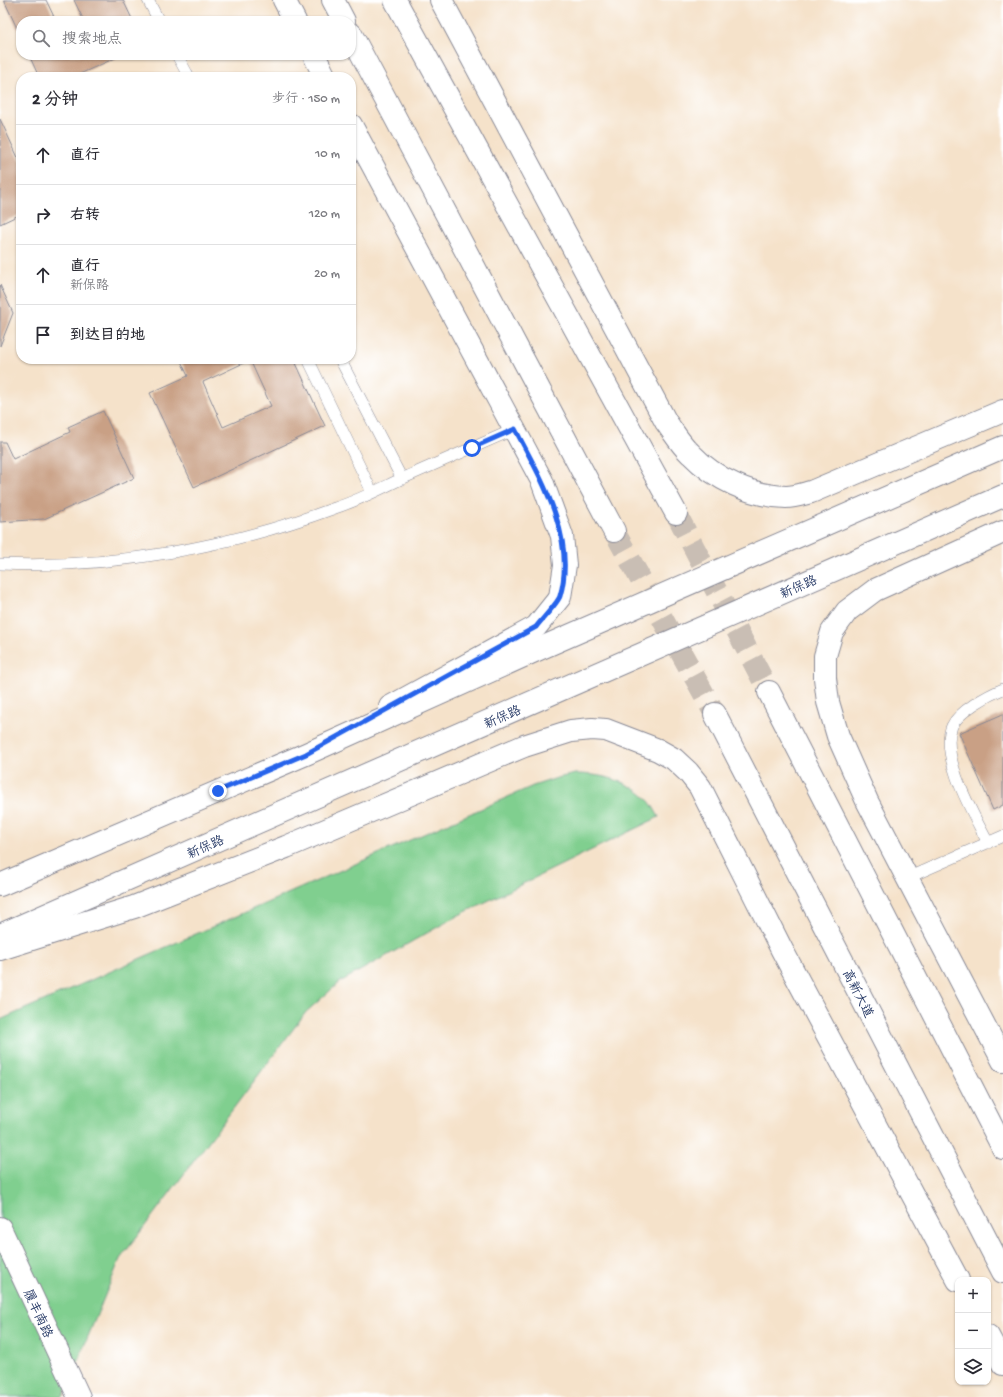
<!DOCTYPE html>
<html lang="zh">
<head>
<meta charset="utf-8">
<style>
	:root { --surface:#fff; --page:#f7f7f7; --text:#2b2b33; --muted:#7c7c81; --line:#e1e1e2 }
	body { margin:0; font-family:"Gochi Hand","LXGW WenKai TC",sans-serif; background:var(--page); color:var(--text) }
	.controls { position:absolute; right:12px; bottom:12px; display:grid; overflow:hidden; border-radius:8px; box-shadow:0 1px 3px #0004 }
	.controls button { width:36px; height:36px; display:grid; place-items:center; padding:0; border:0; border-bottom:1px solid var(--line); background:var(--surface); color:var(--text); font:20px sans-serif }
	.stop { position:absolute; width:12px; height:12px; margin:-9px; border:3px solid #2563eb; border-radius:50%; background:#fff }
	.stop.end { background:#2563eb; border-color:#fff; box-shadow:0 1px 4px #0008 }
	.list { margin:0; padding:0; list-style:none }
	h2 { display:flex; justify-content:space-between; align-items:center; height:52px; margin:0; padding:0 16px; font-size:17px }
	h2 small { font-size:13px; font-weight:400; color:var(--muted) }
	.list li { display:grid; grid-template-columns:26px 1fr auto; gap:12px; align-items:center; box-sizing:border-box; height:60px; padding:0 16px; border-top:1px solid var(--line) }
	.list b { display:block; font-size:15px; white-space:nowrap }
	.list p { margin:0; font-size:13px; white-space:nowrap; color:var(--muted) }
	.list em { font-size:13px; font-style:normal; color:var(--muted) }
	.icon { flex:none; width:22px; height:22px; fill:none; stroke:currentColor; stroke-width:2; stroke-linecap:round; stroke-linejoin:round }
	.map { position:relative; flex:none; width:1003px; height:1397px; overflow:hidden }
	.search { position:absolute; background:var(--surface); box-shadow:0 1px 3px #0004; left:16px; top:16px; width:340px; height:44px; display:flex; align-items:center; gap:10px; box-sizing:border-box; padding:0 14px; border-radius:16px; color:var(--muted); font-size:15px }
	.panel { position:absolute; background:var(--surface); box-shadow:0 1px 3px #0004; left:16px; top:72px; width:340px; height:292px; border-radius:16px }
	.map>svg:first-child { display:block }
</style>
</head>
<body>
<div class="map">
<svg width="1003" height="1397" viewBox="0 0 1003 1397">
	<rect width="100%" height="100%" fill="#fff"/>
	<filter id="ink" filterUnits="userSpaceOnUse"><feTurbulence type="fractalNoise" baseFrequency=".025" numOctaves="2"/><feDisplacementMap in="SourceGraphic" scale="8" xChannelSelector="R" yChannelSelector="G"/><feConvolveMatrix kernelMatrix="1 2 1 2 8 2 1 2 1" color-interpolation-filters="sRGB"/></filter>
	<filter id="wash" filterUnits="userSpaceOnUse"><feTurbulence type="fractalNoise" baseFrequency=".012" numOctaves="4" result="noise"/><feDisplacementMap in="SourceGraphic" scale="16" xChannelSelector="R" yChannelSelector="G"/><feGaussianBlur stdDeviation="0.9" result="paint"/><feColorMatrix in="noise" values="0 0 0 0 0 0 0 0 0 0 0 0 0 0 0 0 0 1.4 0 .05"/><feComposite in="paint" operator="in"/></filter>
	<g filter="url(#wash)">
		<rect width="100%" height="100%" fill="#f5e2ca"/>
		<!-- green -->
		<path fill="#80cf8f" stroke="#4e7f76" d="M575,774C601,774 630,780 649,801C653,806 656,812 659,817L459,915L340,982L306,1012L120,1259L63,1397H0V1020L533,786L557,778Z"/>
		<g id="blocks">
			<!-- building -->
			<path fill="#c9a085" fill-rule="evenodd" d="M4,0H46L56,21H21V37Z
				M74,0H123L133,21H84Z
				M29,55H122L73,77H39Z
				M0,119L21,164V214L0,224Z
				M0,285L13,313L0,346Z
				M180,359H294L325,426L194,487L150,393L188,376ZM250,360L271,406L223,427L203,382Z
				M103,411L134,478L44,519L0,522V442H5L13,459L70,432L68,427Z
				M1003,714V805L993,810L959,733Z"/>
		</g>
	</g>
	<g filter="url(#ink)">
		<use href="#blocks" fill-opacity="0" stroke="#888894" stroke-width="1"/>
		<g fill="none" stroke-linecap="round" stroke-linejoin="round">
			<!-- secondary-tunnel -->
			<path stroke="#c9beb4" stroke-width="22" stroke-dasharray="22 11" stroke-linecap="butt" d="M676,513L769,692
				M614,531L715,714"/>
			<!-- service casing -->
			<g stroke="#888894" stroke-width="12">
				<path id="service" d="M148,0L159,21
					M177,55L189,77
					M308,359L372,492
					M340,359L402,479
					M0,564C113,569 229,547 335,508C357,501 378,490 399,480C437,463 476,446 515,429
					M988,843C974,815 939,756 952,726C959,711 988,695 1003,689
					M907,878L1003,836"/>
			</g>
			<!-- tertiary casing -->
			<g stroke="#888894" stroke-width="24">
				<path id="tertiary" d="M0,1228L79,1397"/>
			</g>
			<!-- secondary casing -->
			<g stroke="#888894" stroke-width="24">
				<path id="secondary" d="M284,0L295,21
					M333,0L344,21
					M395,0L676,513
					M441,0L666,422C674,433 681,445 691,454C715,479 751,496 786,497C794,497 803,494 811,492L1003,411
					M351,34L614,531
					M314,55L325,77
					M351,125L542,481L562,536L565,565L560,597L536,627L390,707
					M1003,532L875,590L847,611L832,632L825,656V678L828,702L838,736L867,801L1003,1061
					M769,692L1003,1148
					M715,714L1003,1272
					M0,949L134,907L286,847L524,746L571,731L592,729L606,730L658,750L674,759L688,772L700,787L782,950L958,1280
					M988,1336L1003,1364"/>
			</g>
			<!-- primary casing -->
			<g stroke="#888894" stroke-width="24">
				<path id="primary" d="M0,885L306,754L539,649L1003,447
					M0,935L1003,496"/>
			</g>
			<!-- service -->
			<use href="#service" stroke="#fff" stroke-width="11"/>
			<!-- tertiary -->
			<use href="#tertiary" stroke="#fff" stroke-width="22"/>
			<!-- secondary -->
			<use href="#secondary" stroke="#fff" stroke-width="22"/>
			<!-- primary -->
			<use href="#primary" stroke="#fff" stroke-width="22"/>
		</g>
	</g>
	<g fill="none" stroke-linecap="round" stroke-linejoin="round" filter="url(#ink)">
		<!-- route -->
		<path stroke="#2563eb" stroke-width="5" d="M218,791L306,754L536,627C541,620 558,603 560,596C577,539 541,478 515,429L472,448"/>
	</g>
	<g text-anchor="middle" stroke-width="4" stroke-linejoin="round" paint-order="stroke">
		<!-- street labels -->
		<g font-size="13" fill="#1b2f5e" stroke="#fff">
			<text transform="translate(798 586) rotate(-24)" y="5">新保路</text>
			<text transform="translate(502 716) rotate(-24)" y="5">新保路</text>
			<text transform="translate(205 846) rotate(-24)" y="5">新保路</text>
			<text transform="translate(859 993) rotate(63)" y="5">高新大道</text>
			<text transform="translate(39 1313) rotate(65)" y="5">履丰南路</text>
		</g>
	</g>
</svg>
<div class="controls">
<button>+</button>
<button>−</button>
<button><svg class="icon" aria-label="layers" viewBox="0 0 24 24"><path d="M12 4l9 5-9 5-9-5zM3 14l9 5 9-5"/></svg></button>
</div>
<div class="stop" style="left:472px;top:448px"></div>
<div class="stop end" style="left:218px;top:791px"></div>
<div class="search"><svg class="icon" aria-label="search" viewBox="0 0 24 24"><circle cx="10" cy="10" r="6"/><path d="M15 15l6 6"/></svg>搜索地点</div>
<section class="panel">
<h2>2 分钟<small>步行 · 150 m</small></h2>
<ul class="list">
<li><svg class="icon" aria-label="ahead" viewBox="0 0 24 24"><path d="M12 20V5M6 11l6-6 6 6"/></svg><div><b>直行</b></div><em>10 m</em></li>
<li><svg class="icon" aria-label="right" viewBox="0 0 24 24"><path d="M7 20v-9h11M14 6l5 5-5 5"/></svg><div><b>右转</b></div><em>120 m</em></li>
<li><svg class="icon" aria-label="ahead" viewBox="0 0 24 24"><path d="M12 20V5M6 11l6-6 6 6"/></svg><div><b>直行</b><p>新保路</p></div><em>20 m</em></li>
<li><svg class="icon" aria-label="arrive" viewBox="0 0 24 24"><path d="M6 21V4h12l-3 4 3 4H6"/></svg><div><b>到达目的地</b></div></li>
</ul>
</section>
</div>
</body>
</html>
